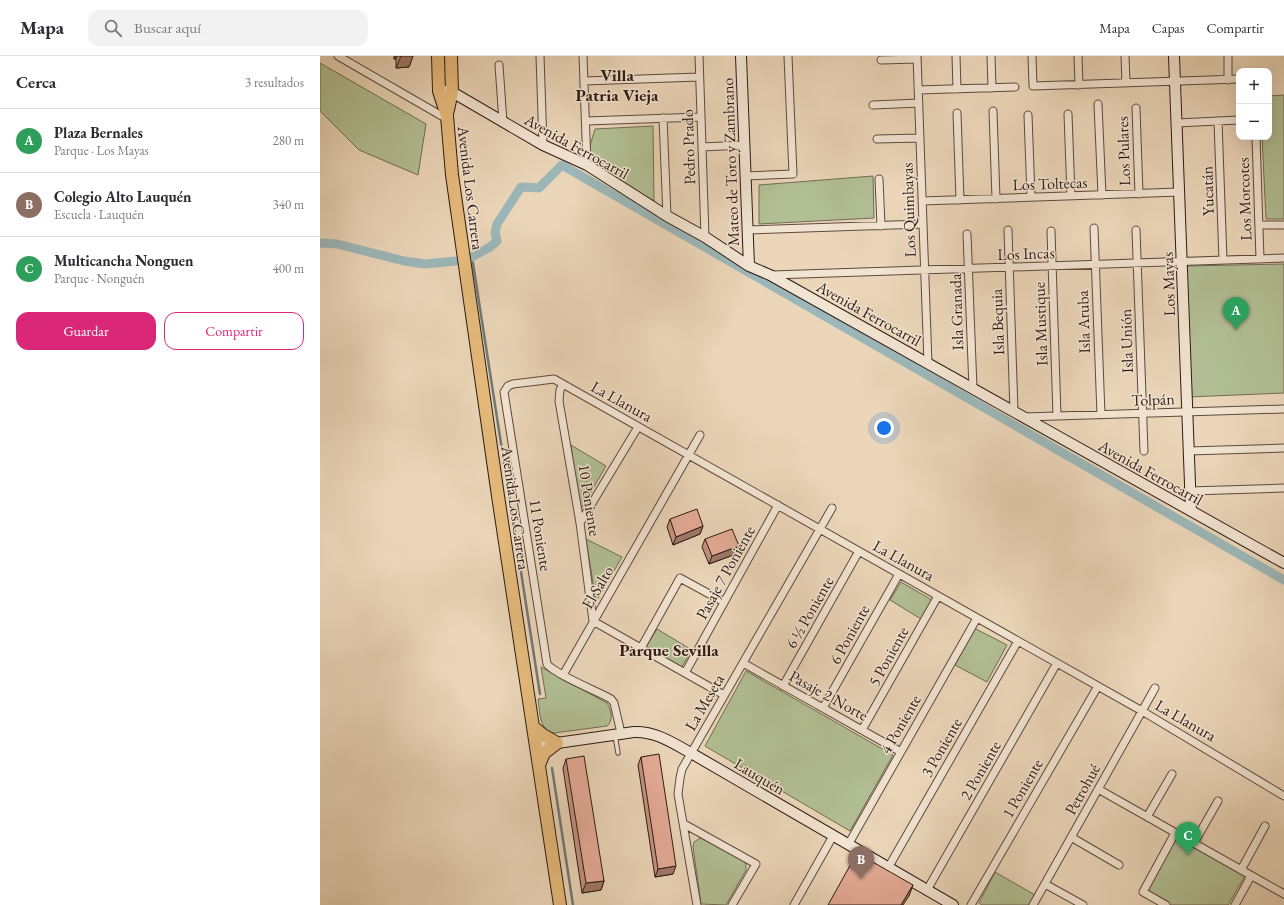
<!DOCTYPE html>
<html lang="es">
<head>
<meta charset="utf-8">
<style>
	:root { --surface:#fff; --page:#f2f2f3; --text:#2b2b33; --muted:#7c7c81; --line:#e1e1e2; --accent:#db2777 }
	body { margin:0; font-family:"EB Garamond",serif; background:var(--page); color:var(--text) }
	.controls { position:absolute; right:12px; top:12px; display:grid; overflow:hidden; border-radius:8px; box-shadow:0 4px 16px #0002 }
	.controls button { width:36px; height:36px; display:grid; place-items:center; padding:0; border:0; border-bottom:1px solid var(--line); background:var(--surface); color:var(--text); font:20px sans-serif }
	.you { position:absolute; left:564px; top:372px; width:14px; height:14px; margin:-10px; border:3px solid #fff; border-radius:50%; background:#1a73e8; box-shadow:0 0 0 6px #1a73e833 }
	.badge { display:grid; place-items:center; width:26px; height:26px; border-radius:50%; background:var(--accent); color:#fff; font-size:13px; font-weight:700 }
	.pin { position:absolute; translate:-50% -33px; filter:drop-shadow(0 1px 2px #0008) }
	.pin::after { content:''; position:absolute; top:21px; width:14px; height:12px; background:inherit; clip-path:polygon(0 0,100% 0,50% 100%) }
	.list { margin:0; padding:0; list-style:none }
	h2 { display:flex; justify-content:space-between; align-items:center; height:52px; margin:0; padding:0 16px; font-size:17px }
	h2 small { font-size:13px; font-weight:400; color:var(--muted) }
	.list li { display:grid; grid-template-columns:26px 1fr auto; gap:12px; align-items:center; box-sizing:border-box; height:64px; padding:0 16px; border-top:1px solid var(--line) }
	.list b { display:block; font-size:15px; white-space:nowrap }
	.list p { margin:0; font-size:13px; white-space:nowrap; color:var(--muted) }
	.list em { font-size:13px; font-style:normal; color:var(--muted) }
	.actions { display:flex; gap:8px; padding:12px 16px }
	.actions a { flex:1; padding:9px 0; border:1px solid var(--accent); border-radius:12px; text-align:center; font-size:14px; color:var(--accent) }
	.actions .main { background:var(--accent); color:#fff }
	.icon { flex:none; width:22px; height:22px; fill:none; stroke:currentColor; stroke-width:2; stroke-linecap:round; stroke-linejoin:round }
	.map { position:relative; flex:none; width:964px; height:849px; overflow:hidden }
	header { display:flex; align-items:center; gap:24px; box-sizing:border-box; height:56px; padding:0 20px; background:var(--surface); border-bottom:1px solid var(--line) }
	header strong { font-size:19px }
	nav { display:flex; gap:22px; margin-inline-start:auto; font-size:14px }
	.search { width:280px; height:36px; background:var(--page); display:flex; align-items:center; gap:10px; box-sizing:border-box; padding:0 14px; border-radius:12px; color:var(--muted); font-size:15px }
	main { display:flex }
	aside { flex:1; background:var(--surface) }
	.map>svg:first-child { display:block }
</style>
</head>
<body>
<header>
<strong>Mapa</strong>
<div class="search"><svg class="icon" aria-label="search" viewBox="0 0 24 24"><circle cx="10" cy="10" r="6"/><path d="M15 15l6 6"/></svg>Buscar aquí</div>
<nav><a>Mapa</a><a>Capas</a><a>Compartir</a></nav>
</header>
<main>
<aside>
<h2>Cerca<small>3 resultados</small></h2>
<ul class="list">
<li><span class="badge" style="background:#2e9e5b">A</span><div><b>Plaza Bernales</b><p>Parque · Los Mayas</p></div><em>280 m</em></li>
<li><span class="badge" style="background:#8d6e63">B</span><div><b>Colegio Alto Lauquén</b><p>Escuela · Lauquén</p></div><em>340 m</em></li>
<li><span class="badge" style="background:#2e9e5b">C</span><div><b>Multicancha Nonguen</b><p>Parque · Nonguén</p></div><em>400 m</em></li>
</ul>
<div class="actions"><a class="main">Guardar</a><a>Compartir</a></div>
</aside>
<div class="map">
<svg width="964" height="849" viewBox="0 0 964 849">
	<rect width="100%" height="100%" fill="#ebd6b9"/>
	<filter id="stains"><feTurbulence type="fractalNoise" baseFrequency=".005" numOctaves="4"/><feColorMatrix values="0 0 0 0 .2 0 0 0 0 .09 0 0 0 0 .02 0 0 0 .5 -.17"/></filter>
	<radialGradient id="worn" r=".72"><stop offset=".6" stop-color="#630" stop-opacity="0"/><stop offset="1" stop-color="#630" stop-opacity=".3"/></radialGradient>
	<!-- green -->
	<path fill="#b2bf94" stroke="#706d54" d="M0,7L106,68L98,119L39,94L0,55Z
		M964,39V163H946L942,81H949V40Z
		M333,70L334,145L265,106L275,73Z
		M553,120L554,162L439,168V129Z
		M964,208V337L868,341L867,210Z
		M251,389L286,410L260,455Z
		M266,483L302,501L276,546Z
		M581,526L612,544L601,563L570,544Z
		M654,572L687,589L667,626L635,609Z
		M337,573L372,594L361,612L326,591Z
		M221,611L287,647C291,653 294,665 287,670L234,677C219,675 220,655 218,643L226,642Z
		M426,615L573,699L530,775L385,690Z
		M856,779L926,818L908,849H851L825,835Z
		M380,782L383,783L422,804L426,808V814L406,849L381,848L373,791L374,786Z
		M675,816L715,839L709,849H662L659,847Z"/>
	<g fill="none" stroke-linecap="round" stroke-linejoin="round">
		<!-- stream -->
		<path stroke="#707977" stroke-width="2.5" d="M152,201L220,638
			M232,712L253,849"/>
		<!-- canal -->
		<path stroke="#9cb7b9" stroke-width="9" d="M0,187L17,188L84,205L105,208L136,205
			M148,203L170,191L177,185L175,176L177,168L201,131L219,132L242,109L964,524"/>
		<!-- lane casing -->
		<g stroke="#5d4a3d" stroke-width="5.5">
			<path id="lane" d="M295,679L298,697"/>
		</g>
		<!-- street casing -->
		<g stroke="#5d4a3d" stroke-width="9">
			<path id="street" d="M18,0L127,63
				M220,0L223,89
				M263,0L267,109
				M379,0L385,181
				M597,0L608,307
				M636,0L637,33
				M671,0L672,32
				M712,0L713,30L919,23
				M758,0L759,29
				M805,0L806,27
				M908,0V24
				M561,4L597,3
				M179,9L183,66
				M264,25L379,21
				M598,34L695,31
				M778,48L782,139
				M553,49L599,47
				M816,52L819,138
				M673,55L676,143
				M637,57L640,144
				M748,58L751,140
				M708,59L711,141
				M343,62L347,160
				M266,65L381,61
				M898,65L903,204
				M857,67L919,64
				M936,81L940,203
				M557,83L600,82
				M382,91L424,89
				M425,120L473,118L468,0
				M559,123L561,170
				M602,145L859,136
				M939,169H964
				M774,172L781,359
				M427,174L603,168
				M688,174L694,356
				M816,174L824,395
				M731,175L737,360
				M647,178L653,332
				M452,219L964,202
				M243,328L240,334L239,345L260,467L273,565L404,639
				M704,361L964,353
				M869,395L964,392
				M870,435L964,432
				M260,467L318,371
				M321,592L360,522L404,546
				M423,607L581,696
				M365,617L458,449
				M243,619L380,379
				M463,630L539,495
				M503,652L579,518
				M542,674L618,540
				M301,677L294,647L291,643C277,635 236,619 227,608L184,336L188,330L193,328L234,323L822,655L964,740
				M778,733L964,838
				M827,761L852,718
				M364,768L436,808L412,849
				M751,781L799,809
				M874,787L898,745
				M528,789L657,562
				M568,812L698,585
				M921,814L945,770
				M725,828L763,849
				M607,834L737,607
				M377,849L358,738L360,722L362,713L512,452
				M474,849L513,780
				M651,849L778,630
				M713,849L835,632
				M846,849L823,836L855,777
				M915,849L931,820"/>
		</g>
		<!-- secondary casing -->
		<g stroke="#2e1b14" stroke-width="12">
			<path id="secondary" d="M421,0L429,210
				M854,0L871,455
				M125,35L132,36L223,89L267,109L347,160L385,181L429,210L450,219L964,507
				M216,690L314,676C335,675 353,687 371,697L633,849"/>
		</g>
		<!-- primary casing -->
		<g stroke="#2e1b14" stroke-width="14">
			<path id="primary" d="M118,0L119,35L127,60L132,119L178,440L240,849
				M127,58L132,36L131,0
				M213,671L223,679L237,687
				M219,709L224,697L237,687"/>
		</g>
		<!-- lane -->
		<use href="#lane" stroke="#f2e4d2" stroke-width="3.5"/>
		<!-- street -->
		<use href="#street" stroke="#f2e4d2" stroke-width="7"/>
		<!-- secondary -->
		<use href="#secondary" stroke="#f2e4d2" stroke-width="10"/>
		<!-- primary -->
		<use href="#primary" stroke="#e6bb7c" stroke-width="12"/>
	</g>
	<!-- wall -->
	<path fill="#c59382" stroke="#2e1b14" d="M74,0H93L89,11L76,12V3H74Z
		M350,463L383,470L380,478L353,489L347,471Z
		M385,483L419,490L416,498L389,508L382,491Z
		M321,701L353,818L335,821L318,709Z
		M246,703L284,825L281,834L262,837L243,712Z"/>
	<!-- shaded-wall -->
	<path fill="#a0786a" stroke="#2e1b14" d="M75,0H77L76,3H74Z
		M81,0H93L89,11L76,12Z
		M383,470L380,478L353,489L356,481Z
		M419,490L416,498L389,508L392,500Z
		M356,810L353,818L335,821L338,813Z
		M284,825L281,834L262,837L266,827Z
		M593,829L589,840L583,849H581Z"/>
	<!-- building -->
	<path fill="#e5ab97" stroke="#2e1b14" d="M377,453L383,470L356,481L350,463Z
		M412,473L419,490L392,500L385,483Z
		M339,698L356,810L338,813L321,701Z
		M264,700L284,825L266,827L246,703Z
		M537,797L593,829L581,849H508Z"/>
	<g text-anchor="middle" stroke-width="3" stroke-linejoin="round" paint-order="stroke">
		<!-- street labels -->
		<g font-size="16" fill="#2e1b14" stroke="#f2e4d2">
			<text transform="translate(257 90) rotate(29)" y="6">Avenida Ferrocarril</text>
			<text transform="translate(368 91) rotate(-92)" y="6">Pedro Prado</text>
			<text transform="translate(803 95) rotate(-92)" y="6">Los Pulares</text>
			<text transform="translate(410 106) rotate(-92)" y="6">Mateo de Toro y Zambrano</text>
			<text transform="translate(730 127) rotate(-2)" y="6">Los Toltecas</text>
			<text transform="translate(151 132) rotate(83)" y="6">Avenida Los Carrera</text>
			<text transform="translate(887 135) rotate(-92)" y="6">Yucatán</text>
			<text transform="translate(924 143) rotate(-92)" y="6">Los Morcotes</text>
			<text transform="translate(588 154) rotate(-92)" y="6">Los Quimbayas</text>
			<text transform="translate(706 197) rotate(-2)" y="6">Los Incas</text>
			<text transform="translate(848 228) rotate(-92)" y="6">Los Mayas</text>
			<text transform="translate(636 256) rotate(-92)" y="6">Isla Granada</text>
			<text transform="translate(549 257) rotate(29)" y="6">Avenida Ferrocarril</text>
			<text transform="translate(677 266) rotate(-92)" y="6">Isla Bequia</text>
			<text transform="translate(763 266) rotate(-92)" y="6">Isla Aruba</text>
			<text transform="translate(720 268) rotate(-92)" y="6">Isla Mustique</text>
			<text transform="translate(806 285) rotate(-92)" y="6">Isla Unión</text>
			<text transform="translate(833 343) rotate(-2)" y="6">Tolpán</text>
			<text transform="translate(302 345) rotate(29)" y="6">La Llanura</text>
			<text transform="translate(831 416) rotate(29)" y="6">Avenida Ferrocarril</text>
			<text transform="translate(270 444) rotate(81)" y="6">10 Poniente</text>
			<text transform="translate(196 452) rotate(82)" y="6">Avenida Los Carrera</text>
			<text transform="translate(221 479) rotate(81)" y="6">11 Poniente</text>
			<text transform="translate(584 504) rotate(29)" y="6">La Llanura</text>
			<text transform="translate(405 516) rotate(-61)" y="6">Pasaje 7 Poniente</text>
			<text transform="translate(277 531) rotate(-60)" y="6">El Salto</text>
			<text transform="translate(489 556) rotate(-60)" y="6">6 ½ Poniente</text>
			<text transform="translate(529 578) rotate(-61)" y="6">6 Poniente</text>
			<text transform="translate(568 600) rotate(-61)" y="6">5 Poniente</text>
			<text transform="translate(509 639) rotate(29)" y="6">Pasaje 2 Norte</text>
			<text transform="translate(384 646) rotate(-60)" y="6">La Meseta</text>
			<text transform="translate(866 664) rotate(30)" y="6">La Llanura</text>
			<text transform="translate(580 668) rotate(-60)" y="6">4 Poniente</text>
			<text transform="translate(621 691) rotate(-60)" y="6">3 Poniente</text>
			<text transform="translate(660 714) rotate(-60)" y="6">2 Poniente</text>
			<text transform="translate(440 720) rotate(31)" y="6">Lauquén</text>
			<text transform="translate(702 732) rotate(-60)" y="6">1 Poniente</text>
			<text transform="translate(762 733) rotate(-61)" y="6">Petrohué</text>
		</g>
		<!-- neighbourhood labels -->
		<g font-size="17" font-weight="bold" fill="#2e1b14" stroke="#f2e4d2">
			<text x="297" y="25">Villa<tspan x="297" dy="20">Patria Vieja</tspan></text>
			<text x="349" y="600">Parque Sevilla</text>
		</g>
	</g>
	<rect width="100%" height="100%" filter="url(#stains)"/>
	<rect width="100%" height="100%" fill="url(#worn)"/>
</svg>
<div class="controls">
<button>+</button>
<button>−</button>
</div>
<div class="you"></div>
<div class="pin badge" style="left:916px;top:274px;background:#2e9e5b">A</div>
<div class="pin badge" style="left:541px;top:823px;background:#8d6e63">B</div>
<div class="pin badge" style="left:868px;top:799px;background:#2e9e5b">C</div>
</div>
</main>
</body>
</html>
